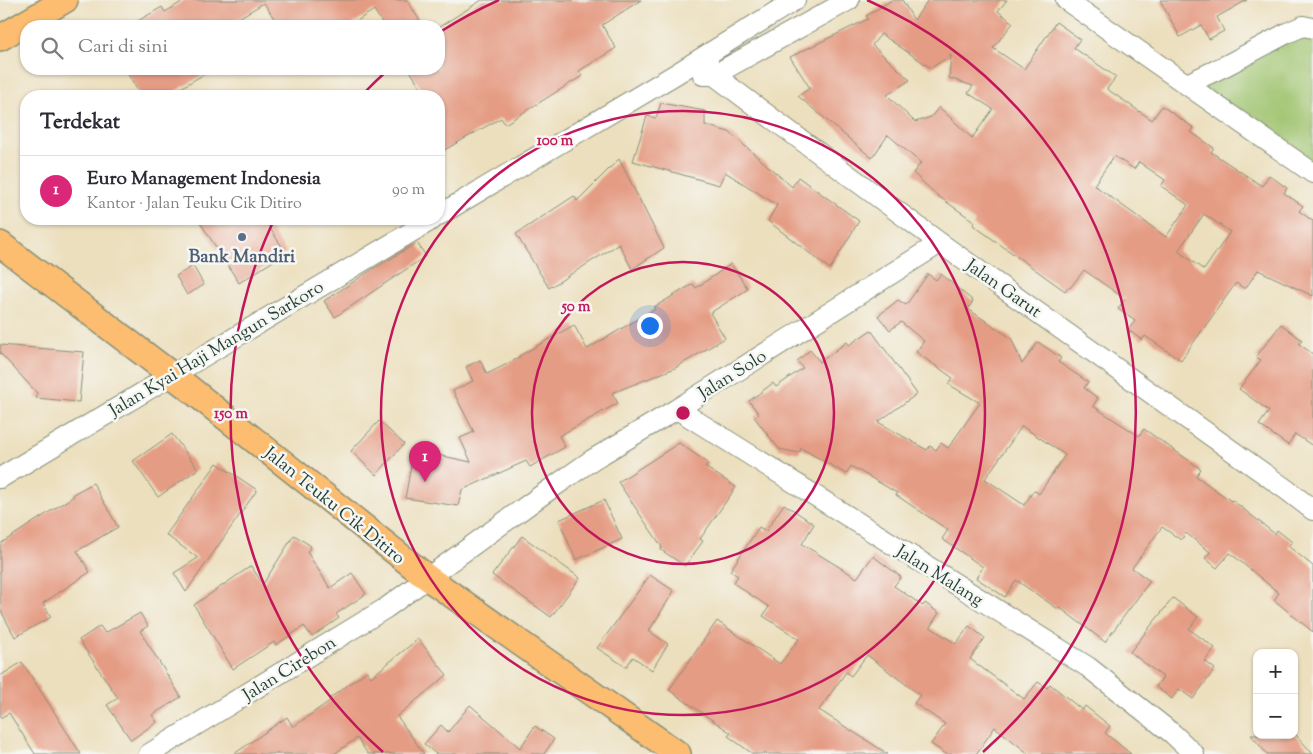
<!DOCTYPE html>
<html lang="id">
<head>
<meta charset="utf-8">
<style>
	:root { --surface:#fff; --page:#f7f7f7; --text:#2b2b33; --muted:#7c7c81; --line:#e1e1e2; --accent:#db2777 }
	body { margin:0; font-family:"Sorts Mill Goudy",serif; background:var(--page); color:var(--text) }
	.controls { position:absolute; right:15px; bottom:15px; display:grid; overflow:hidden; border-radius:10px; box-shadow:0 1px 4px #0004 }
	.controls button { width:45px; height:45px; display:grid; place-items:center; padding:0; border:0; border-bottom:1px solid var(--line); background:var(--surface); color:var(--text); font:25px sans-serif }
	.you { position:absolute; left:649px; top:325px; width:18px; height:18px; margin:-12px; border:4px solid #fff; border-radius:50%; background:#1a73e8; box-shadow:0 0 0 8px #1a73e833 }
	.badge { display:grid; place-items:center; width:32px; height:32px; border-radius:50%; background:var(--accent); color:#fff; font-size:16px; font-weight:700 }
	.pin { position:absolute; translate:-50% -41px; filter:drop-shadow(0 1px 2px #0008) }
	.pin::after { content:''; position:absolute; top:26px; width:18px; height:15px; background:inherit; clip-path:polygon(0 0,100% 0,50% 100%) }
	.list { margin:0; padding:0; list-style:none }
	h2 { display:flex; justify-content:space-between; align-items:center; height:65px; margin:0; padding:0 20px; font-size:21px }
	h2 small { font-size:16px; font-weight:400; color:var(--muted) }
	.list li { display:grid; grid-template-columns:32px 1fr auto; gap:15px; align-items:center; box-sizing:border-box; height:70px; padding:0 20px; border-top:1px solid var(--line) }
	.list b { display:block; font-size:19px; white-space:nowrap }
	.list p { margin:0; font-size:16px; white-space:nowrap; color:var(--muted) }
	.list em { font-size:16px; font-style:normal; color:var(--muted) }
	.icon { flex:none; width:28px; height:28px; fill:none; stroke:currentColor; stroke-width:2; stroke-linecap:round; stroke-linejoin:round }
	.map { position:relative; flex:none; width:1313px; height:754px; overflow:hidden }
	.search { position:absolute; background:var(--surface); box-shadow:0 1px 4px #0004; left:20px; top:20px; width:425px; height:55px; display:flex; align-items:center; gap:12px; box-sizing:border-box; padding:0 18px; border-radius:20px; color:var(--muted); font-size:19px }
	.panel { position:absolute; background:var(--surface); box-shadow:0 1px 4px #0004; left:20px; top:90px; width:425px; height:135px; border-radius:20px }
	.map>svg:first-child { display:block }
</style>
</head>
<body>
<div class="map">
<svg width="1313" height="754" viewBox="0 0 1313 754">
	<rect width="100%" height="100%" fill="#f6f6f2"/>
	<filter id="ink" filterUnits="userSpaceOnUse"><feTurbulence type="fractalNoise" baseFrequency=".02" numOctaves="2"/><feDisplacementMap in="SourceGraphic" scale="10" xChannelSelector="R" yChannelSelector="G"/><feConvolveMatrix kernelMatrix="1 2 1 2 8 2 1 2 1" color-interpolation-filters="sRGB"/></filter>
	<filter id="wash" filterUnits="userSpaceOnUse"><feTurbulence type="fractalNoise" baseFrequency=".0096" numOctaves="4" result="noise"/><feDisplacementMap in="SourceGraphic" scale="20" xChannelSelector="R" yChannelSelector="G"/><feGaussianBlur stdDeviation="1.12" result="paint"/><feColorMatrix in="noise" values="0 0 0 0 0 0 0 0 0 0 0 0 0 0 0 0 0 1.4 0 .05"/><feComposite in="paint" operator="in"/></filter>
	<g filter="url(#wash)">
		<rect width="100%" height="100%" fill="#ecdfbd"/>
		<!-- green -->
		<path fill="#9fc36d" stroke="#5f8050" d="M1313,35V166L1198,86L1286,38Z"/>
		<g id="blocks">
			<!-- building -->
			<path fill="#e59c84" fill-rule="evenodd" d="M185,0H407L423,26H384L374,10L349,26H279L264,3L225,26H129L162,7L165,12Z
				M482,0H641L602,25L616,48L579,71L582,76L505,124L501,118L439,153V96H426L409,69H439V27Z
				M892,0H902L914,20L928,0H1007L998,11L1013,23L993,48L1024,69L1056,22L1080,39L1074,48L1116,77L1107,89L1152,120L1162,106L1194,128L1191,132L1214,148L1211,152L1262,186L1269,175L1287,188L1284,193L1303,206L1299,211L1313,221V296L1258,270L1245,289L1236,283L1181,360L1145,336L1142,340L1128,330L1135,321L1118,309L1125,299L1084,270L1070,288L1068,287L1065,291L973,225L975,222L938,196L913,173L921,163L888,135L872,158L798,96L810,88L790,57L868,19L866,16ZM881,34L931,68L951,55L949,78L973,86L968,93L993,109L972,138L939,107L931,117L915,122L887,95L910,80L872,45ZM1114,156L1134,169L1139,162L1165,180L1161,186L1188,205L1166,237L1094,185ZM1204,214L1230,232L1204,270L1178,251Z
				M1160,0H1247L1217,17L1224,31L1209,39L1201,25L1180,37Z
				M125,69H213L167,96H141Z
				M661,103L705,111V125L729,132L792,187L798,177L859,221L830,269L768,221L777,205L725,172L719,185L633,161L647,116L656,118Z
				M619,159L664,248L632,269L619,244L549,288L516,234L574,196L577,201Z
				M198,219H264L286,253L239,283Z
				M417,243L426,256L335,317L324,301L373,269Z
				M731,264L748,289L710,313L725,338L675,368L612,393L618,403L559,436L565,447L530,467L526,461L462,490L458,506L405,498L414,450L471,462L460,438L474,432L453,391L473,381L466,367L480,360L487,374L519,358V356L574,325L587,349L655,309L654,307L693,284L696,288Z
				M193,266L204,285L187,295L176,276Z
				M928,274L936,280L941,274L973,301L968,309L1011,338L1022,364L1038,342L1061,358L1058,362L1088,382L1084,388L1098,398L1093,406L1139,436L1144,429L1201,469L1196,476L1231,501L1232,500L1275,534L1277,530L1292,542L1288,546L1313,566V632L1274,600L1279,593L1230,553L1217,568L1205,558L1210,552L1186,533L1181,540L1162,527L1132,568L1150,581L1105,642L1059,607L1058,609L1016,580L1005,597L976,578L983,567L942,539L948,530L896,495L897,493L851,466L846,474L801,448L799,453L779,449L754,417L759,414L749,401L773,383L776,387L803,368L797,361L810,350L820,362L847,342L849,345L871,330L917,394L878,422L927,450L930,446L936,450L941,443L948,448L980,403L948,384L953,378L916,352L924,341L901,322L890,330L878,316L898,300L906,305ZM1022,426L1065,455L1039,494L1034,490L1024,505L985,479Z
				M1281,324L1302,340L1299,344L1313,354V446L1295,434L1288,445L1259,425L1269,411L1239,389L1261,360L1256,357Z
				M0,345L84,352L79,402L36,398L37,393L0,353Z
				M379,421L404,444L376,475L351,451Z
				M172,434L198,469L158,497L133,461Z
				M679,443L708,463L705,467L736,487L700,539L703,541L685,566L661,550L662,547L618,482Z
				M217,463L257,490L186,592L174,573L198,558L166,535Z
				M93,483L118,527L77,551L90,572L43,603L51,617L15,637L0,609V544L74,496L73,494Z
				M604,500L622,539L576,560L559,520Z
				M784,504L814,524L802,544L857,578L873,556L901,577L894,586L923,606L925,603L939,613L930,627L956,644L969,626L985,638L970,659L1024,699L1038,682L1047,688L1050,684L1082,710L1085,706L1110,726L1105,733L1131,754H1029L995,727L976,754H946L931,744L945,724L914,703L920,695L867,655L851,676L846,672L819,710L888,754H753L728,736L731,733L669,690L717,621L780,664L799,639L763,616L769,607L733,583L738,576L730,571L759,527L766,531Z
				M294,535L311,546L307,552L330,588L352,573L366,594L336,614L339,618L312,637L304,626L276,645L274,642L233,669L194,605L251,566L263,584Z
				M522,536L580,578L551,617L492,575Z
				M650,575L674,591L649,631L668,644L652,670L633,657L626,667L597,648Z
				M1173,598L1198,617L1189,629L1215,648L1205,661L1215,669L1193,699L1179,689L1172,699L1156,687L1163,677L1130,652Z
				M140,613L148,626L140,631L181,697L152,715L157,722L131,740L107,705L118,698L79,640L100,626L105,633Z
				M418,639L447,675L397,716L424,754H368L357,738L334,754H234L287,717L293,727L331,700L330,698L367,671L371,677Z
				M22,662L81,754H35L9,713L0,718V676Z
				M470,705L520,748L535,726L554,739L544,754H436L424,744L441,725L448,732Z
				M1251,735H1296L1313,754H1267Z"/>
		</g>
	</g>
	<g filter="url(#ink)">
		<use href="#blocks" fill-opacity="0" stroke="#868e78" stroke-width="1"/>
		<g fill="none" stroke-linecap="round" stroke-linejoin="round">
			<!-- minor casing -->
			<g stroke="#868e78" stroke-width="22">
				<path id="minor" d="M1066,0L1313,173
					M705,56L714,75L746,99L940,243L1287,490L1313,510
					M703,75H714L849,0
					M1187,84L1227,65L1287,33L1303,26L1313,28
					M439,215L676,74L795,0
					M677,409L1088,667L1173,734L1194,754
					M0,478L433,219
					M149,754L386,608L539,497L592,460L677,409L940,243"/>
			</g>
			<!-- major casing -->
			<g stroke="#868e78" stroke-width="28">
				<path id="major" d="M0,38L65,0
					M0,244L185,385L428,578L678,754"/>
			</g>
			<!-- minor -->
			<use href="#minor" stroke="#fff" stroke-width="20"/>
			<!-- major -->
			<use href="#major" stroke="#fcbd6f" stroke-width="25"/>
		</g>
	</g>
	<!-- distance rings -->
	<g fill="none" stroke="#c2185b" stroke-width="2.5">
		<circle cx="683" cy="413" r="151"/>
		<circle cx="683" cy="413" r="302"/>
		<path d="M383 752A452 452 0 0 1 273 222M361 96A452 452 0 0 1 389 69M440 32A452 452 0 0 1 499 0M867 0A452 452 0 0 1 983 752"/>
	</g>
	<!-- markers -->
	<circle fill="#5c6f8a" stroke="#f6f6f2" stroke-width="2" cx="242" cy="237" r="5"/>
	<g text-anchor="middle" stroke-width="5" stroke-linejoin="round" paint-order="stroke">
		<!-- service labels -->
		<g font-size="18" font-weight="bold" fill="#4e5e75" stroke="#f6f6f2">
			<text x="242" y="262">Bank Mandiri</text>
		</g>
		<!-- street labels -->
		<g font-size="18" fill="#1f3d34" stroke="#f6f6f2">
			<text transform="translate(1004 288) rotate(35)" y="6">Jalan Garut</text>
			<text transform="translate(216 348) rotate(-31)" y="6">Jalan Kyai Haji Mangun Sarkoro</text>
			<text transform="translate(732 374) rotate(-32)" y="6">Jalan Solo</text>
			<text transform="translate(335 505) rotate(39)" y="6">Jalan Teuku Cik Ditiro</text>
			<text transform="translate(940 575) rotate(32)" y="6">Jalan Malang</text>
			<text transform="translate(289 668) rotate(-32)" y="6">Jalan Cirebon</text>
		</g>
	</g>
	<circle cx="683" cy="413" r="8" fill="#c2185b" stroke="#f6f6f2" stroke-width="2.5"/>
	<g font-size="15" text-anchor="middle" font-weight="bold" fill="#c2185b" stroke="#f6f6f2" stroke-width="5" stroke-linejoin="round" paint-order="stroke">
		<text x="555" y="145">100 m</text>
		<text x="576" y="311">50 m</text>
		<text x="231" y="418">150 m</text>
	</g>
</svg>
<div class="controls">
<button>+</button>
<button>−</button>
</div>
<div class="you"></div>
<div class="pin badge" style="left:425px;top:482px">1</div>
<div class="search"><svg class="icon" aria-label="search" viewBox="0 0 24 24"><circle cx="10" cy="10" r="6"/><path d="M15 15l6 6"/></svg>Cari di sini</div>
<section class="panel">
<h2>Terdekat<small></small></h2>
<ul class="list">
<li><span class="badge">1</span><div><b>Euro Management Indonesia</b><p>Kantor · Jalan Teuku Cik Ditiro</p></div><em>90 m</em></li>
</ul>
</section>
</div>
</body>
</html>
